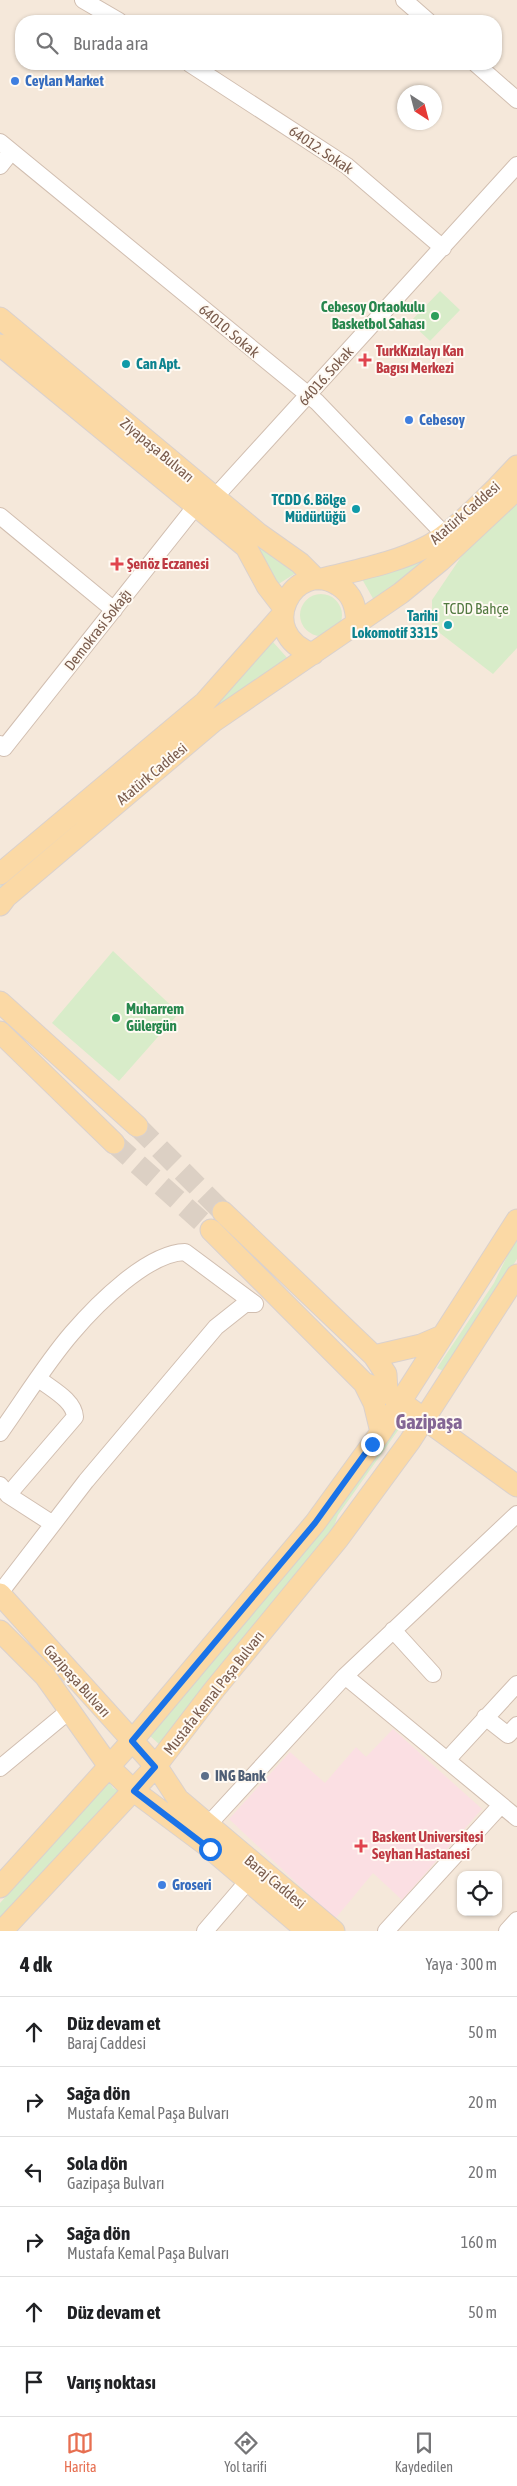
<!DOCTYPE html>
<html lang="tr">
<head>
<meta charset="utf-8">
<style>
	:root { --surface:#fff; --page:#f6f6f6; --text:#202124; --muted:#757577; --line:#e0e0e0; --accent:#e76f51 }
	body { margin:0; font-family:"Asap Condensed",sans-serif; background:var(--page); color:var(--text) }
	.controls { position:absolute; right:15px; bottom:15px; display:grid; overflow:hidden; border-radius:10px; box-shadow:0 1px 4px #0004 }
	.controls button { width:45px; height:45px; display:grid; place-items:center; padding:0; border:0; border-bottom:1px solid var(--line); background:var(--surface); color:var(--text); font:25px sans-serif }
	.compass { position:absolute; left:397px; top:85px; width:45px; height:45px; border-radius:50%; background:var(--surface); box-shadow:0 1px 4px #0004; rotate:144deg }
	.stop { position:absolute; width:15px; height:15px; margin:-11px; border:4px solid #1a73e8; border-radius:50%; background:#fff }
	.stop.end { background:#1a73e8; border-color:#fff; box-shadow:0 1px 5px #0008 }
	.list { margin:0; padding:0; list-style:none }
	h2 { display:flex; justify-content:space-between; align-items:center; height:65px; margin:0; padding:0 20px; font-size:21px }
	h2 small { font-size:16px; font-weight:400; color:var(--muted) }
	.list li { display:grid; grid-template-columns:32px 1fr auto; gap:15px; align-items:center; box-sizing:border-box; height:70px; padding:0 20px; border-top:1px solid var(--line) }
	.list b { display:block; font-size:19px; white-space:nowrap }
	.list p { margin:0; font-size:16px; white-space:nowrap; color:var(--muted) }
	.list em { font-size:16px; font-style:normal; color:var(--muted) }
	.icon { flex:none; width:28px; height:28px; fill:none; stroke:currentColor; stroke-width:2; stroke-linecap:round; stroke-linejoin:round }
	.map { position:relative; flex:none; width:517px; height:1931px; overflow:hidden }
	.search { position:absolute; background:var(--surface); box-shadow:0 1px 4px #0004; left:15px; right:15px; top:15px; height:55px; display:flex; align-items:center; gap:12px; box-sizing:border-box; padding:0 18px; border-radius:20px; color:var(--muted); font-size:19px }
	.sheet { height:485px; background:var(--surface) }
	nav { display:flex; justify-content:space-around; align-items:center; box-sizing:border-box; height:70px; border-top:1px solid var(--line); background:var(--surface); font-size:14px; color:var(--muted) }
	nav a { display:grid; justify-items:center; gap:2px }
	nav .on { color:var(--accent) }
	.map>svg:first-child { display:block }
</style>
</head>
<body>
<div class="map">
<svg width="517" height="1931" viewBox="0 0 517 1931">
	<rect width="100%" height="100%" fill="#fdf6ec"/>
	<!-- residential -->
	<path fill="#f5e8da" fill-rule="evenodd" d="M0,0H517V1931H0ZM21,21H496V64H21ZM404,92H434V122H404ZM461,1875H498V1912H461Z"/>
	<!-- medical -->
	<path fill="#fbdfe3" d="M393,1729L482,1809L402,1900L373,1873L335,1919L229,1819L290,1752L325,1783L356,1747L366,1757Z"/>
	<!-- green -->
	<path fill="#d8ecc9" d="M440,291L460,310L430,341L410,322Z
		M0,326L299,571L277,585L0,336Z
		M517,494V648L493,674L432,627V600L461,557Z
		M486,511L375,602L362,579Z
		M300 615a21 21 0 1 1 42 0a21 21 0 1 1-42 0Z
		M273,642L290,661L0,891V882L212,705Z
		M113,951L179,1013L119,1081L52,1023Z
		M517,1236V1259L445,1372L437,1368L494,1283Z
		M395,1426L399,1429L338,1515L331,1535L160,1745L149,1735Z
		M109,1782L113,1788L121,1792L0,1919V1903Z"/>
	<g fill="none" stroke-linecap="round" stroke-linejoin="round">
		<!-- major-tunnel -->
		<path stroke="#dcd0c4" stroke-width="21" stroke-dasharray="21 11" stroke-linecap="butt" d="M137,1126L223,1212
			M114,1143L211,1230"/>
		<!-- minor casing -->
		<g stroke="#d1beb0" stroke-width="18">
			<path id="minor" d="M83,0L119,21
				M404,0L428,21
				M190,64L347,166L443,248
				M476,64L517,100
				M0,142L317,402L445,535
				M0,166L11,152
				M215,497L517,165
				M0,516L114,610
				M0,744L4,748L195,507
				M0,1433C23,1401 46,1363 72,1333C96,1305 147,1253 185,1252L255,1304
				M0,1485L8,1495L53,1524
				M8,1495L75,1417C74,1400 51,1389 39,1379
				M0,1593L86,1481L216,1327L245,1304H255
				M393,1630L433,1674
				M345,1676L517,1818
				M485,1717L508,1735L517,1725
				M447,1760L517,1684
				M0,1768L70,1710
				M207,1826L345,1676L517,1514
				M205,1931L248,1881
				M386,1931L501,1805
				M507,1931L517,1920"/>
		</g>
		<!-- major casing -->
		<g stroke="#dad1cd" stroke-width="23">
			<path id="major" d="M0,318L259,534L300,563L316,579
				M0,345L246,547L267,586L284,608
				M322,579C357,570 396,563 428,546C454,532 497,488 517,466
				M313,654C253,633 294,557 338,585C353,594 356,607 357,624
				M0,874L205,702L283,614
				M0,905L6,897L214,721L401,593L440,561L517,489
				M0,1002L137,1126
				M0,1032L114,1143
				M223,1212L374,1356L386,1374L387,1392
				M211,1230L364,1383L387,1392L517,1486
				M374,1356L421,1345L442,1336
				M364,1383L374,1403L381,1432
				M0,1594L159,1770L178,1799L334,1931
				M0,1631L45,1676L111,1769L134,1791L205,1844L307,1931
				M0,1887L132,1741L315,1523L381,1432L517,1220
				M2,1931L155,1767L214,1690L338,1539L410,1441L517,1275"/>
		</g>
		<!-- minor -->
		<use href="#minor" stroke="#fff" stroke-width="16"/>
		<!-- major -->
		<use href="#major" stroke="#fbd9a5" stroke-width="21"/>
	</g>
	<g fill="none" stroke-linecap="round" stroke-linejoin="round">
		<!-- route -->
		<path stroke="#1a73e8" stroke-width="6" d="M210,1849L134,1791L155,1767L132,1741L315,1523L372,1444"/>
	</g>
	<!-- markers -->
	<g fill="#3f7fe0" stroke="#fffaf3" stroke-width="2">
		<circle cx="15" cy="81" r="5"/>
		<circle cx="409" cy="420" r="5"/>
		<circle cx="162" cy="1885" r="5"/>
	</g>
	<g fill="#2e9e5b" stroke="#fffaf3" stroke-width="2">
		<circle cx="435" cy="316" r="5"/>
		<circle cx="116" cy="1018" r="5"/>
	</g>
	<g fill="#e0444e" stroke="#fffaf3" stroke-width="2">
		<path d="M362.5 352.5h5v5h5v5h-5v5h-5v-5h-5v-5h5z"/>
		<path d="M114.5 556.5h5v5h5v5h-5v5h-5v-5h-5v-5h5z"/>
		<path d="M358.5 1838.5h5v5h5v5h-5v5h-5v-5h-5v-5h5z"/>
	</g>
	<g fill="#0f9aa8" stroke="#fffaf3" stroke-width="2">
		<circle cx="126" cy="364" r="5"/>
		<circle cx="356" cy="509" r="5"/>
		<circle cx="448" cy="625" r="5"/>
	</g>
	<circle fill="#5c6f8a" stroke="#fffaf3" stroke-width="2" cx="205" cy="1776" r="5"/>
	<g text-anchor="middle" stroke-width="4" stroke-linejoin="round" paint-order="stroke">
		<!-- shop labels -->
		<g font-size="15" font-weight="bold" fill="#366cbe" stroke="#fffaf3" text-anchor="start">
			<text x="25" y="86">Ceylan Market</text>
			<text x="419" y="425">Cebesoy</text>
			<text x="172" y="1890">Groseri</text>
		</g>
		<!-- street labels -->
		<g font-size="15" fill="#7a5c4d" stroke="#fffaf3">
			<text transform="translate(321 150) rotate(34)" y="5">64012. Sokak</text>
			<text transform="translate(229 331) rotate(40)" y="5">64010. Sokak</text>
			<text transform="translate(326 376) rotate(-48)" y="5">64016. Sokak</text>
			<text transform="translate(157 450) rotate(40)" y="5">Ziyapaşa Bulvarı</text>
			<text transform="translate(465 513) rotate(-41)" y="5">Atatürk Caddesi</text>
			<text transform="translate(98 630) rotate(-52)" y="5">Demokrasi Sokağı</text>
			<text transform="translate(152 774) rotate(-40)" y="5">Atatürk Caddesi</text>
			<text transform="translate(77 1681) rotate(48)" y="5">Gazipaşa Bulvarı</text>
			<text transform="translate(214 1693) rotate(-52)" y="5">Mustafa Kemal Paşa Bulvarı</text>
			<text transform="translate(275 1882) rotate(40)" y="5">Baraj Caddesi</text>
		</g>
		<!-- leisure labels -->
		<g font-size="15" font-weight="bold" fill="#27864d" stroke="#fffaf3" text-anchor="end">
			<text x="425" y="312">Cebesoy Ortaokulu<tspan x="425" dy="17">Basketbol Sahası</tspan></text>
			<text x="126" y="1014" text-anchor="start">Muharrem<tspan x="126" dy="17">Gülergün</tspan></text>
		</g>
		<!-- health labels -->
		<g font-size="15" font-weight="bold" fill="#be3a42" stroke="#fffaf3" text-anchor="start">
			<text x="376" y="356">TurkKızılayı Kan<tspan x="376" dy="17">Bagısı Merkezi</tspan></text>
			<text x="127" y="569">Şenöz Eczanesi</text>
			<text x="372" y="1842">Baskent Universitesi<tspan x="372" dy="17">Seyhan Hastanesi</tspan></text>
		</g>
		<!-- culture labels -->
		<g font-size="15" font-weight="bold" fill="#0d838f" stroke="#fffaf3" text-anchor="end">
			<text x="136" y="369" text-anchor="start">Can Apt.</text>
			<text x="346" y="505">TCDD 6. Bölge<tspan x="346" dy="17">Müdürlüğü</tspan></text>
			<text x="438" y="621">Tarihi<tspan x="438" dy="17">Lokomotif 3315</tspan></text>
		</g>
		<!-- park labels -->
		<g font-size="15" fill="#537a41" stroke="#fffaf3">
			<text x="476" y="614">TCDD Bahçe</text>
		</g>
		<!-- service labels -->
		<g font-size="15" font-weight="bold" fill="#4e5e75" stroke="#fffaf3" text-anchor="start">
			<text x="215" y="1781">ING Bank</text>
		</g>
		<!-- district labels -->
		<g font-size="20" font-weight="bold" fill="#846695" stroke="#fffaf3">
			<text x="429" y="1429">Gazipaşa</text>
		</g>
	</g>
</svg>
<div class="controls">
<button><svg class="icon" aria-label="locate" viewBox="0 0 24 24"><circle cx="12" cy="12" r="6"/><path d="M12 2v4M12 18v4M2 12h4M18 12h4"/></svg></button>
</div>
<svg class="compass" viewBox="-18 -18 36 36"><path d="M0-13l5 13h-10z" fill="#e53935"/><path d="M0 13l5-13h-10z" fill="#757577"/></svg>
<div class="stop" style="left:210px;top:1849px"></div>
<div class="stop end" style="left:372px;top:1444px"></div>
<div class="search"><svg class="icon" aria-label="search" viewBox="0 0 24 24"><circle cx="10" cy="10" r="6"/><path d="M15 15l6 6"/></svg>Burada ara</div>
</div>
<section class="sheet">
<h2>4 dk<small>Yaya · 300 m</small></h2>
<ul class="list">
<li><svg class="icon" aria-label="ahead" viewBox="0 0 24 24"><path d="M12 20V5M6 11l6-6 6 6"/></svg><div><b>Düz devam et</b><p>Baraj Caddesi</p></div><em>50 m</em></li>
<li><svg class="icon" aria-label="right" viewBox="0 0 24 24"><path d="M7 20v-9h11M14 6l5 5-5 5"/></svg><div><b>Sağa dön</b><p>Mustafa Kemal Paşa Bulvarı</p></div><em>20 m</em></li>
<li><svg class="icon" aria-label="left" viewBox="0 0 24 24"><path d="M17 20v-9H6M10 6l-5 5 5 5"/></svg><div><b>Sola dön</b><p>Gazipaşa Bulvarı</p></div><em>20 m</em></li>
<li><svg class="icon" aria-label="right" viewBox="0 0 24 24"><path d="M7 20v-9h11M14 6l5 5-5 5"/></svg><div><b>Sağa dön</b><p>Mustafa Kemal Paşa Bulvarı</p></div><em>160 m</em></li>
<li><svg class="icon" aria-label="ahead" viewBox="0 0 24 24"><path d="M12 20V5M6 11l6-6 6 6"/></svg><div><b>Düz devam et</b></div><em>50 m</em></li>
<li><svg class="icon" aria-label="arrive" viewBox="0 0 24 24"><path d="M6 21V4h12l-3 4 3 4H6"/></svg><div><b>Varış noktası</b></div></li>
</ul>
</section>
<nav>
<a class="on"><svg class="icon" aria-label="map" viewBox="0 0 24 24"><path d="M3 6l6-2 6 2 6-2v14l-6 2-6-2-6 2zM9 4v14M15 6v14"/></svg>Harita</a>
<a><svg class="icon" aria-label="directions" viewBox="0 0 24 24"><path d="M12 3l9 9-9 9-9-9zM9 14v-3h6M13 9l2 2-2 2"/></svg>Yol tarifi</a>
<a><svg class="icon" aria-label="saved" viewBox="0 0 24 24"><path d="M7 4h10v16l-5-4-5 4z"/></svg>Kaydedilen</a>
</nav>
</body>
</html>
